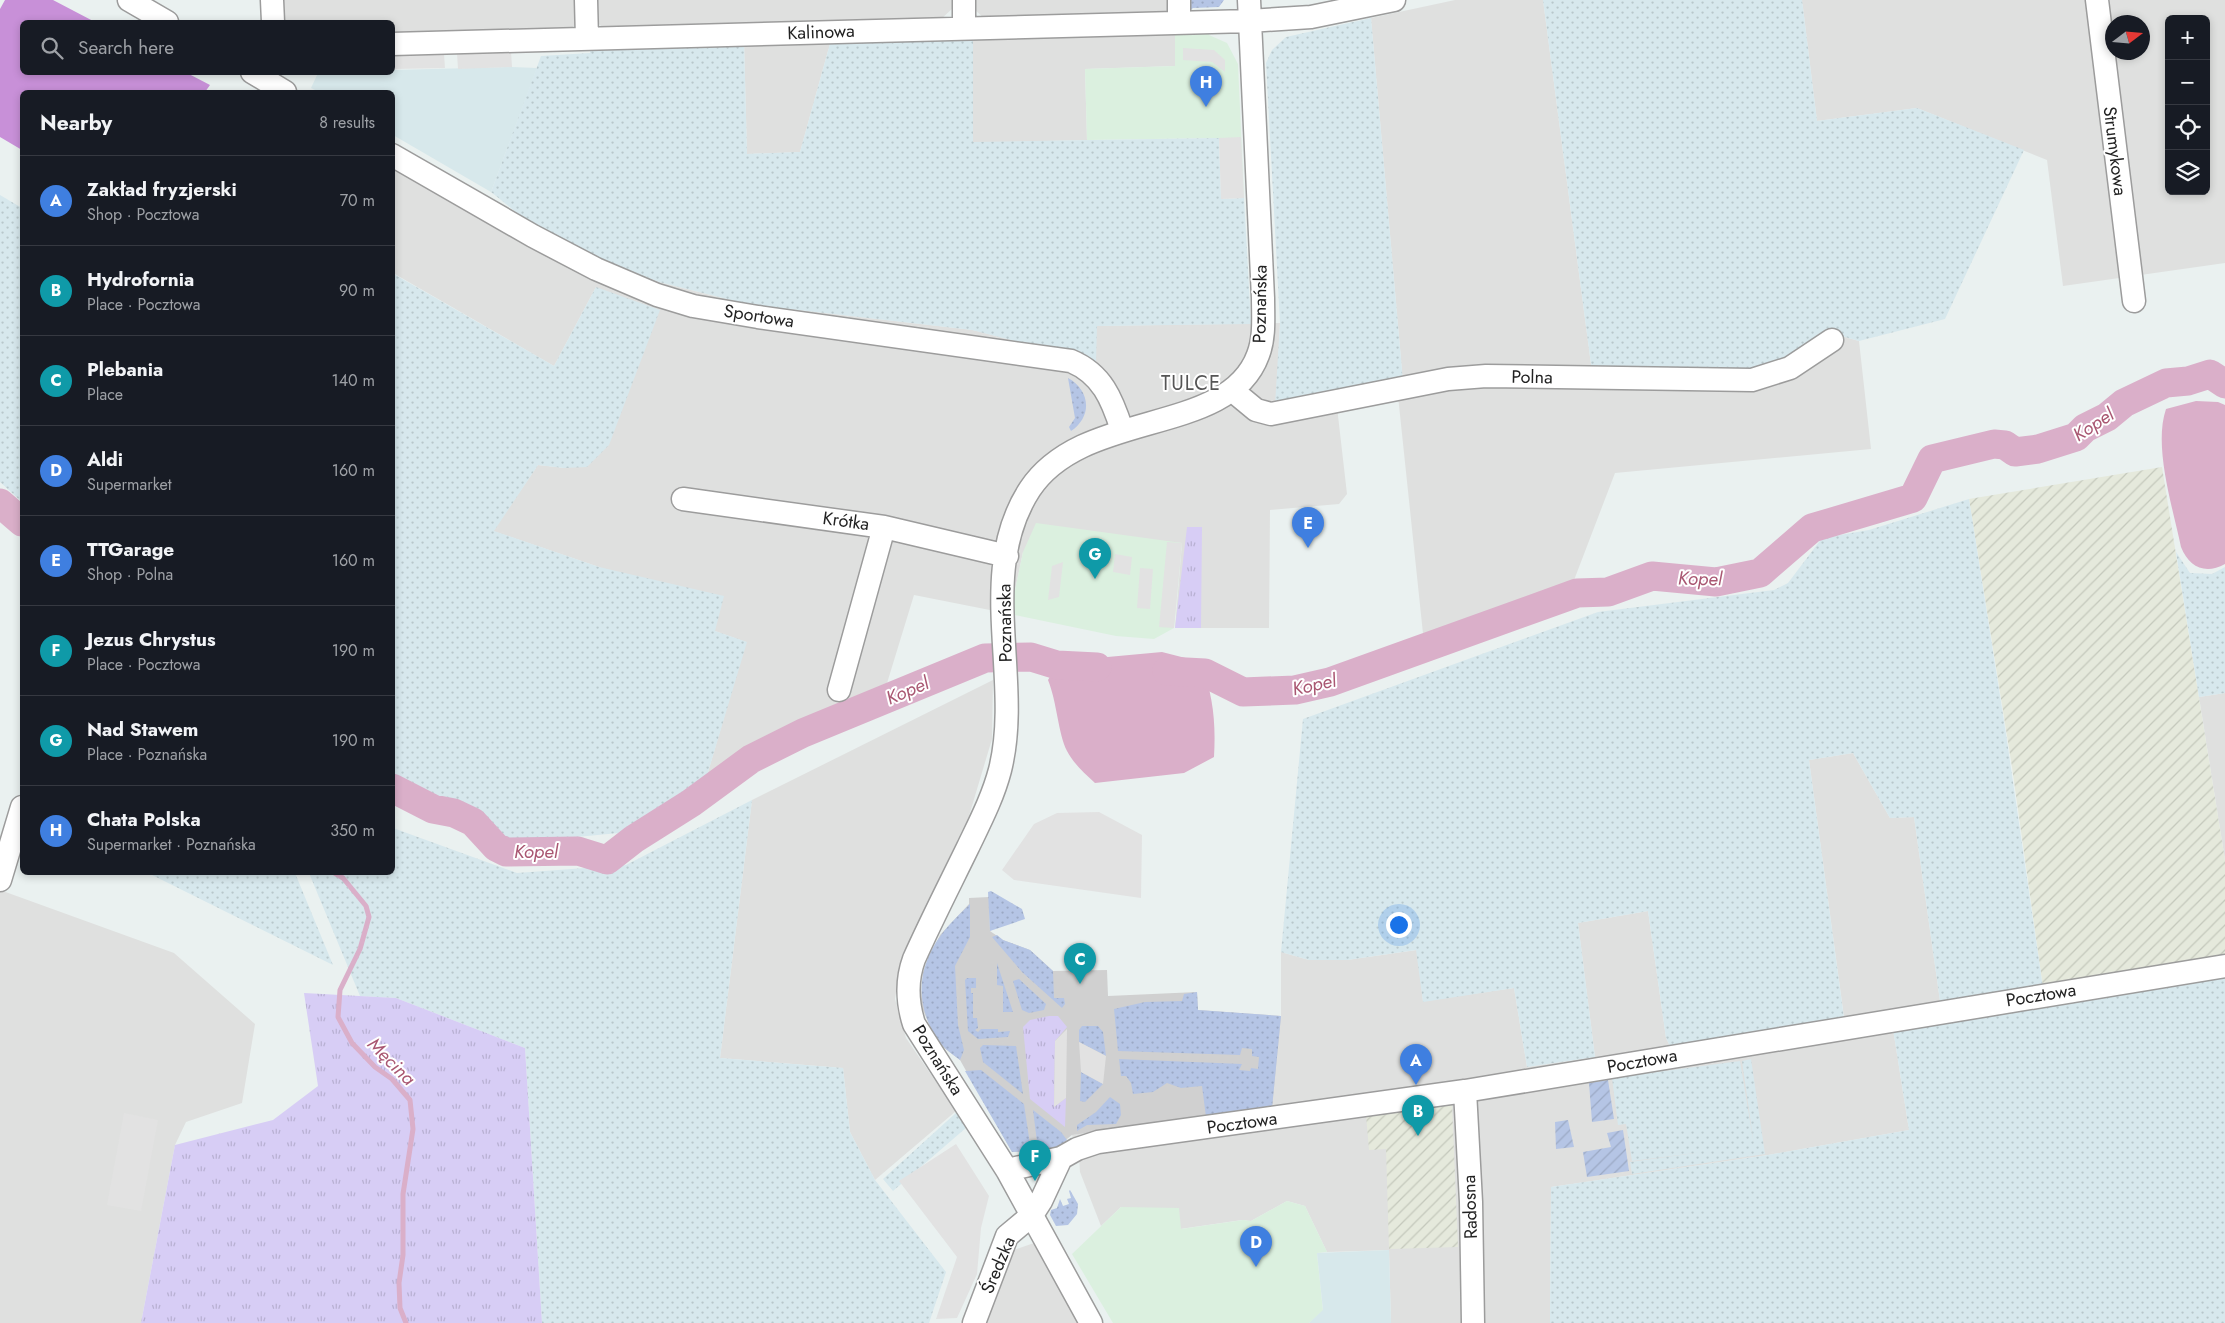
<!DOCTYPE html>
<html lang="en">
<head>
<meta charset="utf-8">
<style>
	:root { --surface:#171b24; --page:#242831; --text:#f1f3f6; --muted:#9ea1a6; --line:#363941; --accent:#1a73e8 }
	body { margin:0; font-family:Jost,sans-serif; background:var(--page); color:var(--text) }
	.controls { position:absolute; right:15px; top:15px; display:grid; overflow:hidden; border-radius:8px; box-shadow:0 2px 8px #0003 }
	.controls button { width:45px; height:45px; display:grid; place-items:center; padding:0; border:0; border-bottom:1px solid var(--line); background:var(--surface); color:var(--text); font:25px sans-serif }
	.compass { position:absolute; left:2105px; top:15px; width:45px; height:45px; border-radius:50%; background:var(--surface); box-shadow:0 2px 8px #0003; rotate:74deg }
	.you { position:absolute; left:1398px; top:924px; width:18px; height:18px; margin:-12px; border:4px solid #fff; border-radius:50%; background:#1a73e8; box-shadow:0 0 0 8px #1a73e833 }
	.badge { display:grid; place-items:center; width:32px; height:32px; border-radius:50%; background:var(--accent); color:#fff; font-size:16px; font-weight:700 }
	.pin { position:absolute; translate:-50% -41px; filter:drop-shadow(0 1px 2px #0008) }
	.pin::after { content:''; position:absolute; top:26px; width:18px; height:15px; background:inherit; clip-path:polygon(0 0,100% 0,50% 100%) }
	.list { margin:0; padding:0; list-style:none }
	h2 { display:flex; justify-content:space-between; align-items:center; height:65px; margin:0; padding:0 20px; font-size:21px }
	h2 small { font-size:16px; font-weight:400; color:var(--muted) }
	.list li { display:grid; grid-template-columns:32px 1fr auto; gap:15px; align-items:center; box-sizing:border-box; height:90px; padding:0 20px; border-top:1px solid var(--line) }
	.list b { display:block; font-size:19px; white-space:nowrap }
	.list p { margin:0; font-size:16px; white-space:nowrap; color:var(--muted) }
	.list em { font-size:16px; font-style:normal; color:var(--muted) }
	.icon { flex:none; width:28px; height:28px; fill:none; stroke:currentColor; stroke-width:2; stroke-linecap:round; stroke-linejoin:round }
	.map { position:relative; flex:none; width:2225px; height:1323px; overflow:hidden }
	.search { position:absolute; background:var(--surface); box-shadow:0 2px 8px #0003; left:20px; top:20px; width:375px; height:55px; display:flex; align-items:center; gap:12px; box-sizing:border-box; padding:0 18px; border-radius:8px; color:var(--muted); font-size:19px }
	.panel { position:absolute; background:var(--surface); box-shadow:0 2px 8px #0003; left:20px; top:90px; width:375px; height:785px; border-radius:8px }
	.map>svg:first-child { display:block }
</style>
</head>
<body>
<div class="map">
<svg width="2225" height="1323" viewBox="0 0 2225 1323">
	<defs>
		<pattern id="industrial-furrows" width="10" height="10" patternUnits="userSpaceOnUse" patternTransform="scale(1.25)"><rect width="10" height="10" fill="#e5e9dc"/><path d="M-1 1l2-2M0 10L10 0M9 11l2-2" fill="none" stroke="#c4c8bc"/></pattern>
		<pattern id="farmland-dots" width="8" height="8" patternUnits="userSpaceOnUse" patternTransform="scale(1.25)"><rect width="8" height="8" fill="#d7e8ed"/><path d="M2 2h.1M6 6h.1" fill="none" stroke="#b8c7cb" stroke-width="1.8" stroke-linecap="round"/></pattern>
		<pattern id="grass-dots" width="8" height="8" patternUnits="userSpaceOnUse" patternTransform="scale(1.25)"><rect width="8" height="8" fill="#b5c5e5"/><path d="M2 2h.1M6 6h.1" fill="none" stroke="#9ba9c4" stroke-width="1.8" stroke-linecap="round"/></pattern>
		<pattern id="park-tufts" width="24" height="20" patternUnits="userSpaceOnUse" patternTransform="scale(1.25)"><rect width="24" height="20" fill="#d7cdf5"/><path d="M3 7l-1-3M5 7V3M7 7l1-3M15 17l-1-3M17 17v-4M19 17l1-3" fill="none" stroke="#b8b0d2"/></pattern>
		<pattern id="garden-furrows" width="10" height="10" patternUnits="userSpaceOnUse" patternTransform="scale(1.25)"><rect width="10" height="10" fill="#b5c5e5"/><path d="M-1 1l2-2M0 10L10 0M9 11l2-2" fill="none" stroke="#9ba9c4"/></pattern>
	</defs>
	<rect width="100%" height="100%" fill="#eaf1f0"/>
	<!-- residential -->
	<path fill="#dfe0df" fill-rule="evenodd" d="M267,0H1185L1175,31V66L1085,69L1087,140L973,143V37L986,20L974,9L953,8L940,20L831,21V40L800,152L747,154L744,41L604,29L593,18L582,19L569,30L393,34L392,22H281Z
		M1455,0H1543L1592,372L1831,333L1859,341L1871,449L1615,473L1571,588L1424,643L1398,396L1337,407L1347,494L1339,504L1270,510L1269,628H1175L1182,543L1167,542L1023,552L1010,614L914,595L884,693L706,779L746,642L715,631L599,567L493,531L538,465L564,468L596,287L554,366L393,273L392,162L547,237L659,282L747,304L973,330L1096,362V326L1280,323L1276,405L1403,382L1371,18Z
		M1802,0H2225V263L2063,286L2047,160L1917,108L1817,121ZM2169,19H2206V191H2169ZM2112,22H2142V52H2112Z
		M993,680L992,739L969,816L902,956L895,999L906,1038L956,1111L875,1180L850,1132L843,1068L720,1058L752,800Z
		M2225,693V860L2199,697Z
		M1853,753L1890,818L1914,817L1940,1001L1893,1029L1909,1130L1768,1155L1551,1187L1550,1323H1391L1389,1250L1327,1252L1305,1206L1287,1201L1251,1221L1242,1220L1180,1229L1121,1207L1101,1226L1080,1172L1079,1156L1072,1135L1126,1127L1281,1016V952L1309,960H1347L1417,950L1423,1001L1514,988L1527,1067L1595,1057L1578,923L1648,911L1666,1038L1670,1046L1844,1017L1809,760Z
		M0,890L174,953L255,1024L242,1103L186,1122L175,1145L141,1323H0Z
		M1034,1243L1079,1323H985L1014,1250Z"/>
	<!-- commercial -->
	<path fill="#dbf0df" d="M1209,29V35L1227,43L1238,64L1244,198L1219,138L1087,140L1085,69L1175,66V30Z
		M1036,523L1182,543L1174,628L1154,639L1116,636L1010,614L1023,552Z
		M1287,1201L1305,1206L1327,1252L1317,1253L1323,1311L1309,1323H1113L1072,1254L1121,1207L1179,1208L1181,1229L1243,1220L1251,1221Z"/>
	<!-- industrial -->
	<path fill="url(#industrial-furrows)" d="M2162,467L2225,860V955L2043,988L2012,767L1969,499Z
		M1452,1104L1458,1247L1389,1249L1386,1149L1369,1150L1366,1115Z"/>
	<!-- education -->
	<path fill="#d7e8eb" d="M512,67L537,68L491,192L393,135L392,92H319L311,88L318,73L392,72L393,70Z
		M1389,1250L1391,1323H1309L1323,1310L1317,1253Z"/>
	<!-- religious -->
	<path fill="#d0d0d0" d="M989,897L990,931L1003,940L1030,950L1053,971L1107,970L1108,996L1197,992L1198,1010L1281,1016L1272,1108L1072,1135L1053,1150L1012,1152L960,1060L943,1047L932,1031L923,1010L921,999L923,972L940,935L969,904V898Z"/>
	<!-- farmland -->
	<path fill="url(#farmland-dots)" d="M1543,0H1802L1817,121L1917,108L2024,150L1945,319L1859,341L1831,333L1800,353L1749,374L1592,372Z
		M1371,18L1403,382L1275,405L1280,323L1266,63L1272,50L1286,37Z
		M973,37V142L1219,138L1221,199L1244,198L1251,324L1097,326L1096,362L972,330L747,304L659,282L547,237L491,192L541,56L590,53V45L744,41L747,154L800,152L831,40Z
		M0,195L22,208V502L0,482Z
		M392,273L554,366L596,287L660,310L609,445L587,467L564,468L538,465L494,531L599,567L724,596L715,631L747,642L706,779L619,833L512,843L393,797Z
		M1969,499L2006,734L2043,988L1940,1001L1914,817L1890,818L1853,753L1809,760L1844,1018L1670,1046L1666,1038L1648,911L1578,923L1595,1057L1527,1067L1514,988L1423,1002L1416,950L1347,960H1309L1281,952L1303,719L1598,612L1774,590L1788,583L1822,538L1869,530Z
		M2176,552L2190,573L2212,574L2225,567V693L2199,697Z
		M752,800L720,1058L843,1068L850,1132L875,1180L946,1272L929,1323H542L525,1048L396,998L360,996L309,873L392,872L393,828L517,873L626,865Z
		M148,873H295L333,965Z
		M2225,973V1323H1550L1551,1187L1768,1155L1909,1130L1893,1029Z
		M1751,1059L1765,1154L1632,1174L1630,1162L1703,1152L1632,1161L1626,1124L1618,1125L1612,1078L1740,1061L1754,1145L1742,1061Z
		M957,1112L967,1127L893,1191L883,1179Z"/>
	<!-- grass -->
	<path fill="url(#grass-dots)" d="M1185,0H1224L1219,7L1193,8L1185,14Z
		M1068,378C1090,390 1093,416 1071,431L1069,427L1075,418Z
		M991,891L1022,909L1025,919L990,931L988,892Z
		M970,904V937L955,966L958,1025L964,1050L960,1060C954,1055 947,1051 942,1045C915,1011 915,970 941,935C949,924 960,914 970,904Z
		M997,935L1003,940L1030,950L1053,971L1054,998H1064L1065,1004L1062,1008L1022,972L992,937Z
		M997,963L1013,1012H1003V986L997,985Z
		M967,978H976V988H971V993H973V1018H977L978,1028L975,1030L978,1032L981,1029H998V1032L1010,1031L1008,1037L978,1039L968,1031L965,980Z
		M1019,979L1046,1004L1044,1010L1029,1013L1022,1010L1013,981Z
		M1197,992L1198,1010L1281,1016L1272,1108L1206,1117L1202,1086L1181,1088L1167,1083L1153,1092L1133,1094L1131,1083L1126,1076H1121L1119,1059L1242,1064L1239,1070L1250,1071L1251,1068L1258,1069L1259,1057L1252,1056V1049L1242,1048L1240,1055L1118,1051L1114,1009L1145,1002L1182,1001L1184,994Z
		M1082,1026H1098L1103,1032L1106,1056L1079,1042V1030Z
		M983,1045L1016,1046L1023,1094L983,1062L980,1048Z
		M981,1070L1024,1104L1031,1151L1012,1152L965,1071Z
		M1081,1072L1103,1084L1085,1102L1080,1101Z
		M1110,1097L1120,1104L1121,1115L1116,1124L1087,1125L1077,1131V1125L1096,1112Z
		M1033,1110L1061,1132L1067,1140L1053,1150H1038Z
		M1070,1190L1078,1204L1077,1214L1068,1225L1056,1226L1050,1215L1051,1210L1057,1208L1060,1199L1063,1206L1069,1204L1067,1199L1071,1198L1069,1191Z"/>
	<!-- park -->
	<path fill="url(#park-tufts)" d="M1187,527H1202L1201,628H1175Z
		M304,993L396,998L525,1048L542,1323H141L175,1145L273,1120L318,1086Z
		M1049,1016H1058L1067,1027L1055,1041L1054,1107L1066,1098L1065,1127L1030,1099L1023,1027L1030,1020Z"/>
	<!-- garden -->
	<path fill="url(#garden-furrows)" d="M1608,1080L1614,1119L1592,1122L1589,1083Z
		M1568,1120L1574,1147L1556,1149L1555,1122Z
		M1623,1130L1629,1171L1587,1177L1583,1152L1611,1147L1607,1133Z"/>
	<!-- pitch -->
	<path fill="#c890d8" d="M5,0H53L95,22H22V72L187,73L210,85L205,92H22V150L0,137V9Z"/>
	<!-- parking -->
	<path fill="#e2e2e2" d="M1183,48L1214,50L1225,60V72L1212,62L1183,60Z
		M511,52L512,67L458,69L457,53Z
		M444,54L445,68L393,69L392,55Z
		M1241,137L1244,198L1221,199L1219,138Z
		M1167,542L1182,543L1174,628L1159,627Z
		M1115,554L1132,557L1130,575L1113,572Z
		M1063,562L1059,597L1048,600L1052,566Z
		M1140,568L1153,569L1150,609L1137,608Z
		M1099,812L1142,835L1141,898L1014,880L1002,870L1034,824L1057,813Z
		M1067,1029L1066,1098L1054,1107L1055,1041Z
		M1079,1042L1106,1056L1103,1084L1081,1072Z
		M124,1113L158,1120L141,1211L107,1205Z
		M956,1144L989,1196L981,1228L977,1274L957,1318L936,1319L957,1257L899,1181Z"/>
	<!-- water -->
	<path fill="#daafc9" d="M2196,401L2218,402L2225,405V564C2205,575 2189,567 2181,547C2173,508 2153,447 2166,409Z
		M1162,652L1201,662C1213,696 1216,721 1214,757L1184,773L1095,783C1084,773 1074,764 1067,751C1058,733 1057,702 1048,680L1057,665L1064,661Z"/>
	<g fill="none" stroke-linecap="round" stroke-linejoin="round">
		<!-- stream -->
		<path stroke="#daafc9" stroke-width="5" d="M333,872L343,878L366,906L369,917L360,949L340,990L338,1017L352,1043L375,1067L392,1079L410,1100L413,1129L403,1194V1255L399,1283L400,1308L406,1323"/>
		<!-- river -->
		<path stroke="#daafc9" stroke-width="29" d="M0,503L22,522
			M1167,671L1205,673L1243,692L1295,690L1330,682L1577,593L1608,592L1652,576L1716,582L1760,573L1812,528L1913,498L1932,459L1994,444L2005,445L2015,452L2038,449L2076,437L2085,428L2107,417L2124,403L2166,383L2188,381L2210,374L2225,384
			M392,788L433,809L454,813L473,822L496,847L506,852L578,851L607,860L634,839L691,803L751,759L803,733L985,658L1031,657L1057,665L1097,667"/>
		<!-- minor casing -->
		<g stroke="#9c9c9c" stroke-width="25">
			<path id="minor" d="M129,0L167,22
				M272,0L273,22
				M586,0L587,39
				M1179,0V23
				M2097,0L2134,301
				M964,28V0
				M392,44L1249,21L1311,17L1394,0
				M252,72L285,92
				M392,155L533,236L596,269L657,295L693,306L758,317L1071,361C1102,374 1112,399 1122,430
				M1233,391L1256,410L1271,414L1448,379L1486,376L1752,380L1790,368L1832,340
				M683,499L884,527L1007,556
				M839,690L884,527
				M0,880L22,807
				M1465,1091L1471,1202L1473,1323
				M1007,1170L1061,1158
				M974,1323L1007,1236L1032,1215L1041,1201L1061,1158L1077,1149L1098,1142L1465,1091L2225,966
				M1091,1323L1007,1170L914,1024C907,1002 906,981 914,959C931,921 950,884 968,847C980,822 993,797 1000,770C1023,679 975,573 1030,489C1084,408 1228,437 1258,355C1265,337 1263,317 1263,298L1249,0"/>
		</g>
		<!-- minor -->
		<use href="#minor" stroke="#fff" stroke-width="22"/>
	</g>
	<g text-anchor="middle" stroke-width="4" stroke-linejoin="round" paint-order="stroke">
		<!-- street labels -->
		<g font-size="18" fill="#222" stroke="#fff">
			<text transform="translate(821 32) rotate(-2)" y="6">Kalinowa</text>
			<text transform="translate(2115 151) rotate(83)" y="6">Strumykowa</text>
			<text transform="translate(1260 304) rotate(-89)" y="6">Poznańska</text>
			<text transform="translate(759 316) rotate(9)" y="6">Sportowa</text>
			<text transform="translate(1532 377) rotate(1)" y="6">Polna</text>
			<text transform="translate(846 521) rotate(8)" y="6">Krótka</text>
			<text transform="translate(1005 623) rotate(-91)" y="6">Poznańska</text>
			<text transform="translate(2041 995) rotate(-9)" y="6">Pocztowa</text>
			<text transform="translate(938 1060) rotate(58)" y="6">Poznańska</text>
			<text transform="translate(1642 1061) rotate(-10)" y="6">Pocztowa</text>
			<text transform="translate(1242 1123) rotate(-8)" y="6">Pocztowa</text>
			<text transform="translate(1470 1207) rotate(-92)" y="6">Radosna</text>
			<text transform="translate(998 1265) rotate(-67)" y="6">Średzka</text>
		</g>
		<!-- water labels -->
		<g font-size="19" font-style="italic" fill="#a95772" stroke="#fff">
			<text transform="translate(2093 424) rotate(-33)" y="7">Kopel</text>
			<text transform="translate(1700 578) rotate(1)" y="7">Kopel</text>
			<text transform="translate(1314 684) rotate(-12)" y="7">Kopel</text>
			<text transform="translate(907 690) rotate(-23)" y="7">Kopel</text>
			<text x="536" y="858">Kopel</text>
			<text transform="translate(392 1061) rotate(45)" y="7">Męcina</text>
		</g>
		<!-- quarter labels -->
		<g font-size="20" letter-spacing="1" fill="#555" stroke="#fff">
			<text x="1191" y="390">TULCE</text>
		</g>
	</g>
</svg>
<div class="controls">
<button>+</button>
<button>−</button>
<button><svg class="icon" aria-label="locate" viewBox="0 0 24 24"><circle cx="12" cy="12" r="6"/><path d="M12 2v4M12 18v4M2 12h4M18 12h4"/></svg></button>
<button><svg class="icon" aria-label="layers" viewBox="0 0 24 24"><path d="M12 4l9 5-9 5-9-5zM3 14l9 5 9-5"/></svg></button>
</div>
<svg class="compass" viewBox="-18 -18 36 36"><path d="M0-13l5 13h-10z" fill="#e53935"/><path d="M0 13l5-13h-10z" fill="#9ea1a6"/></svg>
<div class="you"></div>
<div class="pin badge" style="left:1416px;top:1085px;background:#3f7fe0">A</div>
<div class="pin badge" style="left:1418px;top:1136px;background:#0f9aa8">B</div>
<div class="pin badge" style="left:1080px;top:984px;background:#0f9aa8">C</div>
<div class="pin badge" style="left:1256px;top:1267px;background:#3f7fe0">D</div>
<div class="pin badge" style="left:1308px;top:548px;background:#3f7fe0">E</div>
<div class="pin badge" style="left:1035px;top:1181px;background:#0f9aa8">F</div>
<div class="pin badge" style="left:1095px;top:579px;background:#0f9aa8">G</div>
<div class="pin badge" style="left:1206px;top:107px;background:#3f7fe0">H</div>
<div class="search"><svg class="icon" aria-label="search" viewBox="0 0 24 24"><circle cx="10" cy="10" r="6"/><path d="M15 15l6 6"/></svg>Search here</div>
<section class="panel">
<h2>Nearby<small>8 results</small></h2>
<ul class="list">
<li><span class="badge" style="background:#3f7fe0">A</span><div><b>Zakład fryzjerski</b><p>Shop · Pocztowa</p></div><em>70 m</em></li>
<li><span class="badge" style="background:#0f9aa8">B</span><div><b>Hydrofornia</b><p>Place · Pocztowa</p></div><em>90 m</em></li>
<li><span class="badge" style="background:#0f9aa8">C</span><div><b>Plebania</b><p>Place</p></div><em>140 m</em></li>
<li><span class="badge" style="background:#3f7fe0">D</span><div><b>Aldi</b><p>Supermarket</p></div><em>160 m</em></li>
<li><span class="badge" style="background:#3f7fe0">E</span><div><b>TTGarage</b><p>Shop · Polna</p></div><em>160 m</em></li>
<li><span class="badge" style="background:#0f9aa8">F</span><div><b>Jezus Chrystus</b><p>Place · Pocztowa</p></div><em>190 m</em></li>
<li><span class="badge" style="background:#0f9aa8">G</span><div><b>Nad Stawem</b><p>Place · Poznańska</p></div><em>190 m</em></li>
<li><span class="badge" style="background:#3f7fe0">H</span><div><b>Chata Polska</b><p>Supermarket · Poznańska</p></div><em>350 m</em></li>
</ul>
</section>
</div>
</body>
</html>
